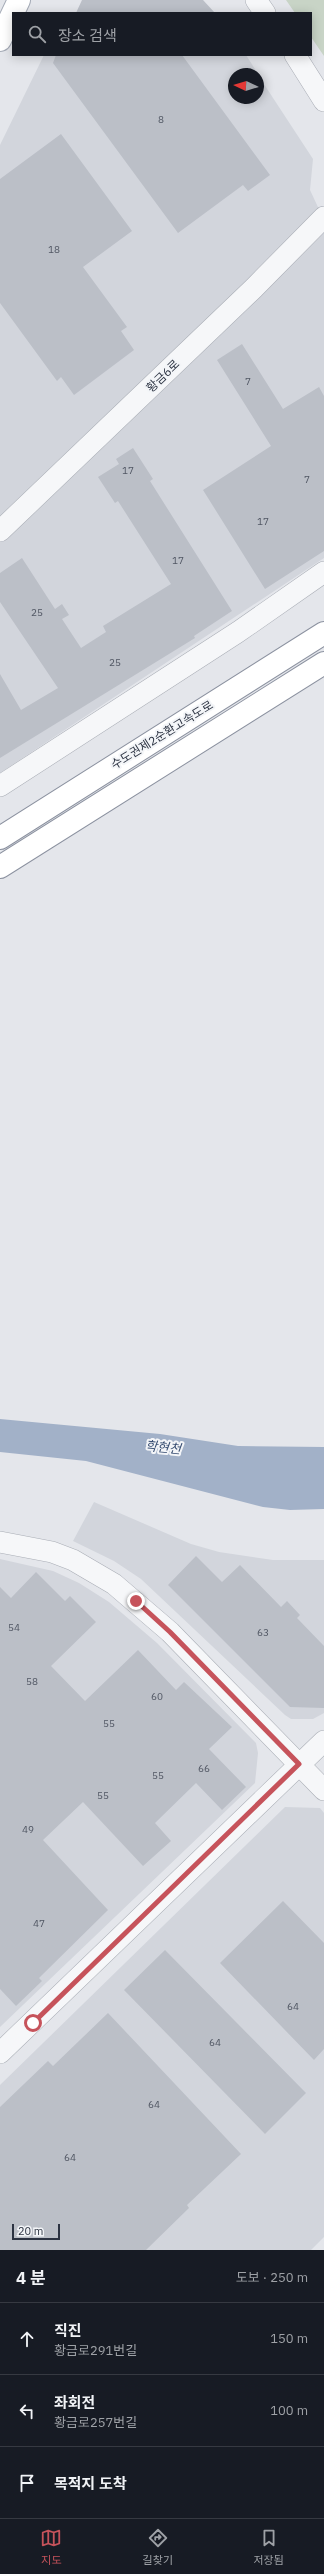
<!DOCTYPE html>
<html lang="ko">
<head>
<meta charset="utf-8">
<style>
	:root { --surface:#171b24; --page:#242831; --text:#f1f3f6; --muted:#9ea1a6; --line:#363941; --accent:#c6535b }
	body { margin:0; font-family:"IBM Plex Sans","Noto Sans KR",sans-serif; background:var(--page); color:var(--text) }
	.compass { position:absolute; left:228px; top:68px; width:36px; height:36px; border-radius:50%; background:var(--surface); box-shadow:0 2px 10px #0003; rotate:274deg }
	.scale { position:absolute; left:12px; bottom:10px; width:48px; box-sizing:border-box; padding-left:4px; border:2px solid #2c3342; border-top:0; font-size:11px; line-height:14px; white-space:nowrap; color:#2c3342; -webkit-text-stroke:3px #f3f5f8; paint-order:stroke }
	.stop { position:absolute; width:12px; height:12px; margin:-9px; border:3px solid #c6535b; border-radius:50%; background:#fff }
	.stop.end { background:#c6535b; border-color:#fff; box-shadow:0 1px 4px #0008 }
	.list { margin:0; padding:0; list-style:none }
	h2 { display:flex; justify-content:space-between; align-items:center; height:52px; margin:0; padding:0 16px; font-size:17px }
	h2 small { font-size:13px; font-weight:400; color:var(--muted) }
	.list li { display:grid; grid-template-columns:26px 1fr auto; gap:12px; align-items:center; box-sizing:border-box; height:72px; padding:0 16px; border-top:1px solid var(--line) }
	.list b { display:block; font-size:15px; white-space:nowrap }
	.list p { margin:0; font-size:13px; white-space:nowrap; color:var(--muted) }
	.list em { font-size:13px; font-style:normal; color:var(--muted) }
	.icon { flex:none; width:22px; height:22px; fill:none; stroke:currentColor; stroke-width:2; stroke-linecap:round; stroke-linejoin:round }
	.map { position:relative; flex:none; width:324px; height:2250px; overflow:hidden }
	.search { position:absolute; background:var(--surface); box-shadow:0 2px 10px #0003; left:12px; right:12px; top:12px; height:44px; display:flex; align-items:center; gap:10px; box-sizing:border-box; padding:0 14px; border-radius:0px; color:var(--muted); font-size:15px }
	.sheet { height:268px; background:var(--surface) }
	nav { display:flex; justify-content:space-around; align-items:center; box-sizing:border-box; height:56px; border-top:1px solid var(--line); background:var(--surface); font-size:11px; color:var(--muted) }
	nav a { display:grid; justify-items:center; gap:2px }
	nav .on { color:var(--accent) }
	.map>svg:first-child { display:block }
</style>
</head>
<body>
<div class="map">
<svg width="324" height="2250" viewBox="0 0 324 2250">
	<rect width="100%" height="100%" fill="#e4e6eb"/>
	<!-- built -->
	<path fill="#d2d5dc" d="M44,55H246L258,74H234V98H258V75L313,159L310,190L324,220V558L0,773V145Z
		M94,1502L191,1544L219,1552L273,1560H324V1713L313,1719H291L285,1715L141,1579L114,1561L73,1541Z
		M0,1559L53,1571L79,1583L109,1602L157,1643L256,1743L258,1753L255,1783L0,2027Z
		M285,1807L320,1808L324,1813V2237L311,2250H0V2085Z"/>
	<!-- green -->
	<path fill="#c8d4c6" d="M286,0H324V56L311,37V13H295Z"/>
	<!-- water -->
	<path fill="#a2b1c8" d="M0,1419L160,1434L238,1446L324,1447V1509L290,1510L263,1507L86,1461L0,1452Z"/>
	<!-- building -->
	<path fill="#bbbfc7" d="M82,0H203L215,13H76Z
		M56,55H182L270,175L248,191L243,185L178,233L53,63Z
		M61,134L132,231L83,267L127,327L121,331L134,350L74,395L61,377L57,381L0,303V179Z
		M242,344L283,409L319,387L324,396V551L265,589L203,490L271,446L217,360Z
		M133,448L153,479L150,481L232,611L194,636L195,638L0,758V674L21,710L58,688L0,602V573L22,558L55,609L62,604L69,615L62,619L81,648L106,632L103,626L171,584L118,501L115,503L98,477L119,464L116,459Z
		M196,1556L222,1582L240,1565L281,1607L287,1601L300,1615L297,1618L324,1646V1708L290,1707L168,1585Z
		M36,1572L65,1601L70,1596L96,1622L51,1666L85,1701L138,1650L176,1690L184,1682L232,1727L209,1749L246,1787L222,1810L196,1783L155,1823L171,1841L143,1866L83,1802L43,1840L108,1910L39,1978L42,1981L16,2006L0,1989V1587L11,1598Z
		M283,1901L324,1943V2049L314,2060L220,1963Z
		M165,1950L306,2093L265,2134L124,1990Z
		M108,2013L241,2154L187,2205L189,2208L146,2250H0V2107L48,2061L53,2066Z"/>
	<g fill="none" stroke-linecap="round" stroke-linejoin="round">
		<!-- minor casing -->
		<g stroke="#a9adb5" stroke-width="22">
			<path id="minor" d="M256,0L265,13
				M295,55L324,101
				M0,531L254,288L324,217
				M0,786L238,632L324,572
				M0,1542L52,1552L73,1560L114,1584L170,1632L324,1790
				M0,2053L324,1741"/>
		</g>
		<!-- major casing -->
		<g stroke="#a4aab6" stroke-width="24">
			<path id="major" d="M0,40L19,0"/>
		</g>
		<!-- highway casing -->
		<g stroke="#8c92a0" stroke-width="24">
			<path id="highway" d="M0,838L324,633
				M0,867L324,663"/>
		</g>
		<!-- minor -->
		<use href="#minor" stroke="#f6f7f9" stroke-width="21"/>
		<!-- major -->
		<use href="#major" stroke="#fff" stroke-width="22"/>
		<!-- highway -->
		<use href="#highway" stroke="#fff" stroke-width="22"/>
	</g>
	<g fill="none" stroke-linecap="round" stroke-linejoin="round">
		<!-- route -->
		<path stroke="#c6535b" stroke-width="5" d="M33,2023L299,1764L170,1632L136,1601"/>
	</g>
	<g text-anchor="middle" stroke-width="4" stroke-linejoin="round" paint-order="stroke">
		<!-- number labels -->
		<g font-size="10" fill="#505663">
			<text x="161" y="123">8</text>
			<text x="54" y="253">18</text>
			<text x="248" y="385">7</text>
			<text x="128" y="474">17</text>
			<text x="307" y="483">7</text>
			<text x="263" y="525">17</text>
			<text x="178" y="564">17</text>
			<text x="37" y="616">25</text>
			<text x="115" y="666">25</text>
			<text x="14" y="1631">54</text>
			<text x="263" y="1636">63</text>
			<text x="32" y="1685">58</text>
			<text x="157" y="1700">60</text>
			<text x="109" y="1727">55</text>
			<text x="204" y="1772">66</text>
			<text x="158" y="1779">55</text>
			<text x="103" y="1799">55</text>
			<text x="28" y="1833">49</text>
			<text x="39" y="1927">47</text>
			<text x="293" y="2010">64</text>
			<text x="215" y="2046">64</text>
			<text x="154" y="2108">64</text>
			<text x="70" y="2161">64</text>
		</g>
		<!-- street labels -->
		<g font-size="12" fill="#2c3342" stroke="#f3f5f8">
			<text transform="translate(163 376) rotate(-44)" y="4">황금6로</text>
			<text transform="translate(162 735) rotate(-32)" y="4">수도권제2순환고속도로</text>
		</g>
		<!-- water labels -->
		<g font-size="13" font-style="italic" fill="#394f73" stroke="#f3f5f8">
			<text transform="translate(163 1447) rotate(6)" y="5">학현천</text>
		</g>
	</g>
</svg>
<svg class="compass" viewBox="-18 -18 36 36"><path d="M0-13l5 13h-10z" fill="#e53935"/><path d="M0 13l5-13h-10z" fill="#9ea1a6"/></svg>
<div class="scale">20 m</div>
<div class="stop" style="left:33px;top:2023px"></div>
<div class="stop end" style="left:136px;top:1601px"></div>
<div class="search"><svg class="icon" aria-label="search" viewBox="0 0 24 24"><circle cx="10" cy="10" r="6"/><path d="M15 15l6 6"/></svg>장소 검색</div>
</div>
<section class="sheet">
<h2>4 분<small>도보 · 250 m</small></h2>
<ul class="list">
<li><svg class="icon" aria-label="ahead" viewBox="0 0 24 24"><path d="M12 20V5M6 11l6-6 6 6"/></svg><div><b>직진</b><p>황금로291번길</p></div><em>150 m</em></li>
<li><svg class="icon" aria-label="left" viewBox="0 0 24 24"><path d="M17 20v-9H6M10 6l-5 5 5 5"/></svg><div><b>좌회전</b><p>황금로257번길</p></div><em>100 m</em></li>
<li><svg class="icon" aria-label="arrive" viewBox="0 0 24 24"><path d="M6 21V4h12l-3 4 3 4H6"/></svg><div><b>목적지 도착</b></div></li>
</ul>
</section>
<nav>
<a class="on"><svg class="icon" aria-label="map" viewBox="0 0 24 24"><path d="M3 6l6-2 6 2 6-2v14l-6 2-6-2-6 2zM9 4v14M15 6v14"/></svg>지도</a>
<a><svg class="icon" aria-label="directions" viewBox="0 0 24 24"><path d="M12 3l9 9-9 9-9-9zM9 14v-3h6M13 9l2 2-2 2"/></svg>길찾기</a>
<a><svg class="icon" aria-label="saved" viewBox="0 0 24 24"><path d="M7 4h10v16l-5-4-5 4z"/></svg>저장됨</a>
</nav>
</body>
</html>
